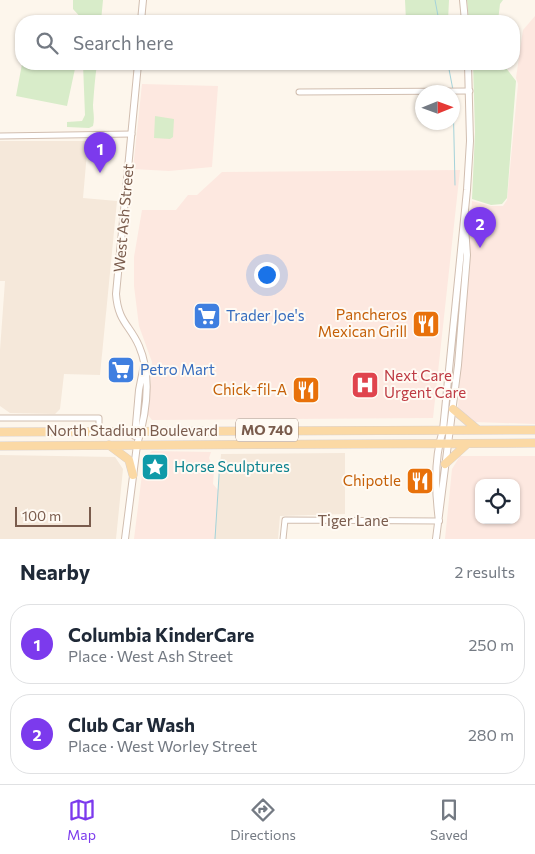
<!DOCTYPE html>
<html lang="en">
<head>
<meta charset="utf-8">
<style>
	:root { --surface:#fff; --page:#f2f2f3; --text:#1f2937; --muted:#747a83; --line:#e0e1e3; --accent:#7c3aed }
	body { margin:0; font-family:Commissioner,sans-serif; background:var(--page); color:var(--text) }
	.controls { position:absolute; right:15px; bottom:15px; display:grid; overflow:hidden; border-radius:10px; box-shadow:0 1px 4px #0004 }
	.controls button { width:45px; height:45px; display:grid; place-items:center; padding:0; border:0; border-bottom:1px solid var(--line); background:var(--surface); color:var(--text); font:25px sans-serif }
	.compass { position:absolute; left:415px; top:85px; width:45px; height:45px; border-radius:50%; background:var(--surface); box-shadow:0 1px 4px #0004; rotate:89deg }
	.scale { position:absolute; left:15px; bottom:12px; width:76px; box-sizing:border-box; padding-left:5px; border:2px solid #7a5c4d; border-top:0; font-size:14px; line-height:18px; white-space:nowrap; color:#7a5c4d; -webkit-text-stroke:4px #fffaf3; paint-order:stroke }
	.you { position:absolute; left:266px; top:274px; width:18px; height:18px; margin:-12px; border:4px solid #fff; border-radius:50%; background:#1a73e8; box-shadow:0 0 0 8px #1a73e833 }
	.badge { display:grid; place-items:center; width:32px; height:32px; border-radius:50%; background:var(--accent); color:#fff; font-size:16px; font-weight:700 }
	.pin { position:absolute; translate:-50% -41px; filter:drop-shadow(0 1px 2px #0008) }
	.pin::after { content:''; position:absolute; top:26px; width:18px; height:15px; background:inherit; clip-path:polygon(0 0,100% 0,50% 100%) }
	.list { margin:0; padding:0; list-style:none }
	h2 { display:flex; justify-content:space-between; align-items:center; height:65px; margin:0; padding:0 20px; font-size:21px }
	h2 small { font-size:16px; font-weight:400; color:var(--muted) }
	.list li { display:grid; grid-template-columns:32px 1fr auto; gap:15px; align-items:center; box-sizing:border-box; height:80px; margin:0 10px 10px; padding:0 10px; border:1px solid var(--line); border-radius:20px }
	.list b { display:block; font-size:19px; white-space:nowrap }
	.list p { margin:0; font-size:16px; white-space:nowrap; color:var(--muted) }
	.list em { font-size:16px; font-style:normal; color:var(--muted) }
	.icon { flex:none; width:28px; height:28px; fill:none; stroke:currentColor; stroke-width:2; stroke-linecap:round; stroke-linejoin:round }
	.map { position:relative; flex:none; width:535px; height:539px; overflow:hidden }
	.search { position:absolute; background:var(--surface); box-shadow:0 1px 4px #0004; left:15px; right:15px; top:15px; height:55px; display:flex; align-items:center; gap:12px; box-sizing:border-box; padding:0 18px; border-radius:20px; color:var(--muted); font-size:19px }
	.sheet { height:245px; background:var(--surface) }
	nav { display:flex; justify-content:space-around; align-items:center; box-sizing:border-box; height:70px; border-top:1px solid var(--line); background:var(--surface); font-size:14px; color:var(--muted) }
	nav a { display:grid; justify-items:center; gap:2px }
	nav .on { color:var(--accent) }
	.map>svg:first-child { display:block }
</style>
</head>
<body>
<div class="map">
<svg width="535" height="539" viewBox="0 0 535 539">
	<rect width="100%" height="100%" fill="#fdf6ec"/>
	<!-- residential -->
	<path fill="#f5e8da" d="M0,141H88L83,198L117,201L100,375L64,374L60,409L55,414L10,413L0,406V350L5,281H0Z
		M345,453V514L280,516L278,539H214L221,454Z
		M0,455L115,457L123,469L116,539H0Z"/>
	<!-- commercial -->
	<path fill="#fde8e0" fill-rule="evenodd" d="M535,16V424L474,422L460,413L458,407L472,201L491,206H503L507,200L518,84L516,78L523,30Z
		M142,84L218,86L212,167L169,171L133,169Z
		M460,170L433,418L152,420L148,415L152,362L139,326L134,286V257L142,210H176L188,195H197L222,172Z
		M152,451L211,452L209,458L214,471L213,484L218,490L214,539H134L144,458Z
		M460,456H535V539H445L452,469ZM479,483H516V520H479Z"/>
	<!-- green -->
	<path fill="#d8ecc9" d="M73,0H103L101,21H84L73,9Z
		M405,0H449L448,21H406Z
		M467,0H503L500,4L498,21H469Z
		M22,64H76L67,106L16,96Z
		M83,64H97C95,78 94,91 93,105C93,112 95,118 93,126L89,128L67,127V122L82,121L85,115Z
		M473,64H503L516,81L507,198L502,204L491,205L472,199L475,132Z
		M155,116L174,119L173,137L170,139L154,138Z"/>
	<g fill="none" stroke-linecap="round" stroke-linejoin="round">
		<!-- stream -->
		<path stroke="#a5d3da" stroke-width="1" d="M435,0L439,21
			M448,64L453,90
			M453,94L455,185
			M215,539L220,460"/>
		<!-- minor casing -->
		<g stroke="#d1beb0" stroke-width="7">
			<path id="minor" d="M299,92L470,91
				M0,136L132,134
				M0,418H99V431
				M283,539L285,520L439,521"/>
		</g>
		<!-- tertiary casing -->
		<g stroke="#d1beb0" stroke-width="8">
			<path id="tertiary" d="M463,0L465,21
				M141,21L143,0
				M135,436L139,390L144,365
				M439,521C435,491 434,458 443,430L467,190L470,141L468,64
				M125,539L137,445C146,415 152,376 139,346C130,325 118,322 116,294L138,64
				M436,539L458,365L467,255L465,227"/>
		</g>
		<!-- primary casing -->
		<g stroke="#dad1cd" stroke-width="9">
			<path id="primary" d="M453,409L478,430
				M0,432L535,430
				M109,445L129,460L133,475
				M0,446L535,443
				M445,464L467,444"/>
		</g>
		<!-- minor -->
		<use href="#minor" stroke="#fff" stroke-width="5"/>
		<!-- tertiary -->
		<use href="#tertiary" stroke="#fff" stroke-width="6"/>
		<!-- primary -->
		<use href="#primary" stroke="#fbd9a5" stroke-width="8"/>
	</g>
	<!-- icons -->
	<defs>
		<g id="supermarket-square" transform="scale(1.4375)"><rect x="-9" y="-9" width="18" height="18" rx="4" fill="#3f7fe0" stroke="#fffaf3"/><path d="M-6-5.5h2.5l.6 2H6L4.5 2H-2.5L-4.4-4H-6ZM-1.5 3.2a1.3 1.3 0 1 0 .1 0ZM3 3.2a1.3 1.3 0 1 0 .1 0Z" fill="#fff"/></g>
		<g id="restaurant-square" transform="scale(1.4375)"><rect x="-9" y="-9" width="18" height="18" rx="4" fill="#e8710a" stroke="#fffaf3"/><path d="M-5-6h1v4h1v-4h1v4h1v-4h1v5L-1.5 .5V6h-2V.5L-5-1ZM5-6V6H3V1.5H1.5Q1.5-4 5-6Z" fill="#fff"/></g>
		<g id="hospital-square" transform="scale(1.4375)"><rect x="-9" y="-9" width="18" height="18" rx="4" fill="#e0444e" stroke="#fffaf3"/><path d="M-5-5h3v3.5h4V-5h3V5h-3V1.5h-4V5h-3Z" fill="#fff"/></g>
		<g id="sight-square" transform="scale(1.4375)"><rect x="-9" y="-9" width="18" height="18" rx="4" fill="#0f9aa8" stroke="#fffaf3"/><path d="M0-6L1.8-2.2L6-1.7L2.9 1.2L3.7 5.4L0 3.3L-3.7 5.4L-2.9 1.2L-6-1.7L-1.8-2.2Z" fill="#fff"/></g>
	</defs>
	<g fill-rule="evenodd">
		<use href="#supermarket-square" x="207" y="316"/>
		<use href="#restaurant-square" x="426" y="324"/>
		<use href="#supermarket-square" x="121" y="370"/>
		<use href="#hospital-square" x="365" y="385"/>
		<use href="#restaurant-square" x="306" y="390"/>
		<use href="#sight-square" x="155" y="467"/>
		<use href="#restaurant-square" x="420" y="481"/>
	</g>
	<g text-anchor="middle" stroke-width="4" stroke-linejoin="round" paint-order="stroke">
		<!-- shield labels -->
		<rect fill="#fffaf3" stroke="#a28b7f" stroke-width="1" x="236" y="418.5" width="62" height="23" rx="4"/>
		<g font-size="14" font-weight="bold" fill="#7a5c4d">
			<text x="267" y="435">MO 740</text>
		</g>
		<!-- street labels -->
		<g font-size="15" fill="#7a5c4d" stroke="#fffaf3">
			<text transform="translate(124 218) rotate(-85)" y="5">West Ash Street</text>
			<text x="132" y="436">North Stadium Boulevard</text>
			<text x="353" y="526">Tiger Lane</text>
		</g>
		<!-- food labels -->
		<g font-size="15" fill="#c56008" stroke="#fffaf3" text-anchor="end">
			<text x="407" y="320">Pancheros<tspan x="407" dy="17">Mexican Grill</tspan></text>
			<text x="287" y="395">Chick-fil-A</text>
			<text x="401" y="486">Chipotle</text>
		</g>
		<!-- shop labels -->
		<g font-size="15" fill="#366cbe" stroke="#fffaf3" text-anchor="start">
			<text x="226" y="321">Trader Joe's</text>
			<text x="140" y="375">Petro Mart</text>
		</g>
		<!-- health labels -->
		<g font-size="15" fill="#be3a42" stroke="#fffaf3" text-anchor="start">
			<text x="384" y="381">Next Care<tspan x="384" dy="17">Urgent Care</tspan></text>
		</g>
		<!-- culture labels -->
		<g font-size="15" fill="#0d838f" stroke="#fffaf3" text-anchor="start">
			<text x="174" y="472">Horse Sculptures</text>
		</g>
	</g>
</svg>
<div class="controls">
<button><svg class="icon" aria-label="locate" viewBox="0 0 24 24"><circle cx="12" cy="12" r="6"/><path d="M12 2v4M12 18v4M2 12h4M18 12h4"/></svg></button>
</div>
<svg class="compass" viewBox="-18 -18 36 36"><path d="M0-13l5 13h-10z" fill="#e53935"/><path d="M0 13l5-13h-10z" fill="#747a83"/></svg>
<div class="scale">100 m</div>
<div class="you"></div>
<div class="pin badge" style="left:100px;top:173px">1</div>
<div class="pin badge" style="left:480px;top:248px">2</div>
<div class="search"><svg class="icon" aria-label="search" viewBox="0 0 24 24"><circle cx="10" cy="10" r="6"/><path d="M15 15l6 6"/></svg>Search here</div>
</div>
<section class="sheet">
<h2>Nearby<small>2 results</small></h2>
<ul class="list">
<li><span class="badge">1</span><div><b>Columbia KinderCare</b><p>Place · West Ash Street</p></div><em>250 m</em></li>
<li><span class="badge">2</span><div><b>Club Car Wash</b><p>Place · West Worley Street</p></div><em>280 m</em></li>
</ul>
</section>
<nav>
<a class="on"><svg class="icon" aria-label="map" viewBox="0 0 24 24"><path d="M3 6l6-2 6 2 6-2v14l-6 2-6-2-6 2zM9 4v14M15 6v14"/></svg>Map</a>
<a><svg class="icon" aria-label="directions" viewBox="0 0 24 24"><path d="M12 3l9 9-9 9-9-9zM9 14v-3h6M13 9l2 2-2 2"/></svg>Directions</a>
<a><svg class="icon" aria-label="saved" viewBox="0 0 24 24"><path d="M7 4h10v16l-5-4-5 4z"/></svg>Saved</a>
</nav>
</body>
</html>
